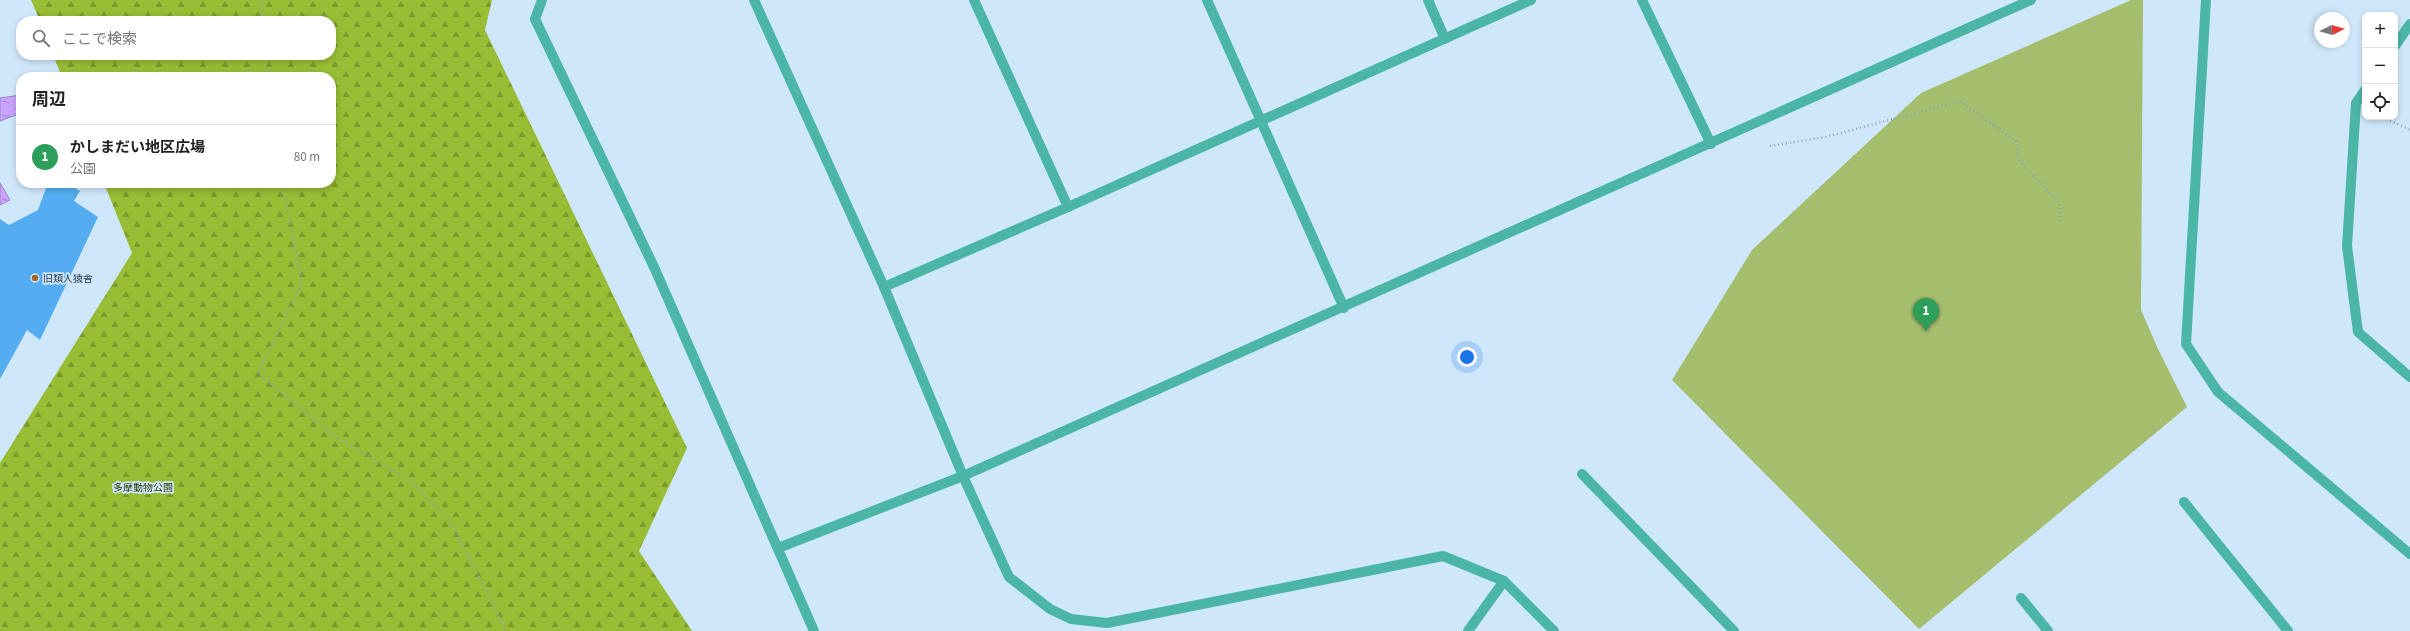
<!DOCTYPE html>
<html lang="ja">
<head>
<meta charset="utf-8">
<style>
	:root { --surface:#fff; --page:#f2f2f2; --text:#222; --muted:#767676; --line:#e0e0e0; --accent:#a26728 }
	body { margin:0; font-family:"Source Sans 3","Noto Sans JP",sans-serif; background:var(--page); color:var(--text) }
	.controls { position:absolute; right:12px; top:12px; display:grid; overflow:hidden; border-radius:8px; box-shadow:0 2px 6px #0003 }
	.controls button { width:36px; height:36px; display:grid; place-items:center; padding:0; border:0; border-bottom:1px solid var(--line); background:var(--surface); color:var(--text); font:20px sans-serif }
	.compass { position:absolute; left:2314px; top:12px; width:36px; height:36px; border-radius:50%; background:var(--surface); box-shadow:0 2px 6px #0003; rotate:84deg }
	.you { position:absolute; left:1467px; top:357px; width:14px; height:14px; margin:-10px; border:3px solid #fff; border-radius:50%; background:#1a73e8; box-shadow:0 0 0 6px #1a73e833 }
	.badge { display:grid; place-items:center; width:26px; height:26px; border-radius:50%; background:var(--accent); color:#fff; font-size:13px; font-weight:700 }
	.pin { position:absolute; translate:-50% -33px; filter:drop-shadow(0 1px 2px #0008) }
	.pin::after { content:''; position:absolute; top:21px; width:14px; height:12px; background:inherit; clip-path:polygon(0 0,100% 0,50% 100%) }
	.list { margin:0; padding:0; list-style:none }
	h2 { display:flex; justify-content:space-between; align-items:center; height:52px; margin:0; padding:0 16px; font-size:17px }
	h2 small { font-size:13px; font-weight:400; color:var(--muted) }
	.list li { display:grid; grid-template-columns:26px 1fr auto; gap:12px; align-items:center; box-sizing:border-box; height:64px; padding:0 16px; border-top:1px solid var(--line) }
	.list b { display:block; font-size:15px; white-space:nowrap }
	.list p { margin:0; font-size:13px; white-space:nowrap; color:var(--muted) }
	.list em { font-size:13px; font-style:normal; color:var(--muted) }
	.icon { flex:none; width:22px; height:22px; fill:none; stroke:currentColor; stroke-width:2; stroke-linecap:round; stroke-linejoin:round }
	.map { position:relative; flex:none; width:2410px; height:631px; overflow:hidden }
	.search { position:absolute; background:var(--surface); box-shadow:0 2px 6px #0003; left:16px; top:16px; width:320px; height:44px; display:flex; align-items:center; gap:10px; box-sizing:border-box; padding:0 14px; border-radius:16px; color:var(--muted); font-size:15px }
	.panel { position:absolute; background:var(--surface); box-shadow:0 2px 6px #0003; left:16px; top:72px; width:320px; height:116px; border-radius:16px }
	.map>svg:first-child { display:block }
</style>
</head>
<body>
<div class="map">
<svg width="2410" height="631" viewBox="0 0 2410 631">
	<defs>
		<pattern id="forest-firs" width="22" height="20" patternUnits="userSpaceOnUse"><rect width="22" height="20" fill="#98bc34"/><path d="M5 1l3.5 6h-7zM16 11l3.5 6h-7z" fill="#7c9a2e"/></pattern>
		<pattern id="water-ripples" width="26" height="14" patternUnits="userSpaceOnUse"><rect width="26" height="14" fill="#caa3fd"/><path d="M2 4q2-2 4 0t4 0M15 11q2-2 4 0t4 0" fill="none" stroke="#a486cf"/></pattern>
	</defs>
	<rect width="100%" height="100%" fill="#cfe7fb"/>
	<!-- green -->
	<path fill="#a5be6e" d="M2131,0H2143L2141,310L2159,351L2187,407L1919,629L1672,380L1752,250L1921,93Z"/>
	<!-- forest -->
	<path fill="url(#forest-firs)" d="M31,0H492L485,30L687,448L639,551L692,631H0V463L132,253L104,183H331V77H62L53,55H331V21H40Z"/>
	<!-- water -->
	<path fill="url(#water-ripples)" stroke="#9884c9" d="M21,95V113L0,121V98Z
		M0,183L10,200L0,205Z"/>
	<!-- building -->
	<path fill="#53adf0" d="M48,183H66L80,191L74,201L98,217L40,340L27,330L0,379V219L9,225L38,210Z"/>
	<g fill="none" stroke-linecap="round" stroke-linejoin="round">
		<!-- path -->
		<path stroke="#8ba4b8" stroke-width="2.5" stroke-dasharray="1 3" stroke-linecap="butt" d="M261,0L263,21
			M266,55L267,77
			M2383,117L2410,130
			M1770,146L1826,137L1960,101L2016,141L2020,162L2060,203V222
			M282,183L302,283L258,373L336,437L412,482L450,522L494,606L505,631"/>
		<!-- minor -->
		<path stroke="#4bb6a8" stroke-width="10" d="M542,0L535,19L654,267L814,631
			M754,0L884,287L963,476L1009,577L1050,609L1071,619L1107,623L1443,556L1504,581L1468,631
			M974,0L1068,207
			M1428,0L1445,39
			M1642,0L1711,144
			M2206,0L2186,344L2218,392L2410,554
			M2395,46L2410,24
			M2365,90L2356,103L2347,246L2358,332L2410,377
			M1261,121L1344,308
			M1582,474L1734,631
			M2184,502L2288,631
			M778,548L963,476L2031,0
			M1504,581L1554,631
			M2021,598L2048,631"/>
		<!-- tertiary -->
		<path stroke="#4bb6a8" stroke-width="10" d="M1207,0L1261,121
			M884,287L1068,207L1531,0"/>
	</g>
	<!-- markers -->
	<circle fill="#a26728" stroke="#cfe7fb" stroke-width="1.5" cx="35" cy="278" r="4"/>
	<g text-anchor="middle" stroke-width="3.5" stroke-linejoin="round" paint-order="stroke">
		<!-- poi labels -->
		<g font-size="10" fill="#243d51" stroke="#cfe7fb" text-anchor="start">
			<text x="43" y="282">旧類人猿舎</text>
		</g>
		<!-- park labels -->
		<g font-size="10" fill="#2b3902" stroke="#cfe7fb">
			<text x="143" y="491">多摩動物公園</text>
		</g>
	</g>
</svg>
<div class="controls">
<button>+</button>
<button>−</button>
<button><svg class="icon" aria-label="locate" viewBox="0 0 24 24"><circle cx="12" cy="12" r="6"/><path d="M12 2v4M12 18v4M2 12h4M18 12h4"/></svg></button>
</div>
<svg class="compass" viewBox="-18 -18 36 36"><path d="M0-13l5 13h-10z" fill="#e53935"/><path d="M0 13l5-13h-10z" fill="#767676"/></svg>
<div class="you"></div>
<div class="pin badge" style="left:1926px;top:331px;background:#2e9e5b">1</div>
<div class="search"><svg class="icon" aria-label="search" viewBox="0 0 24 24"><circle cx="10" cy="10" r="6"/><path d="M15 15l6 6"/></svg>ここで検索</div>
<section class="panel">
<h2>周辺<small></small></h2>
<ul class="list">
<li><span class="badge" style="background:#2e9e5b">1</span><div><b>かしまだい地区広場</b><p>公園</p></div><em>80 m</em></li>
</ul>
</section>
</div>
</body>
</html>
